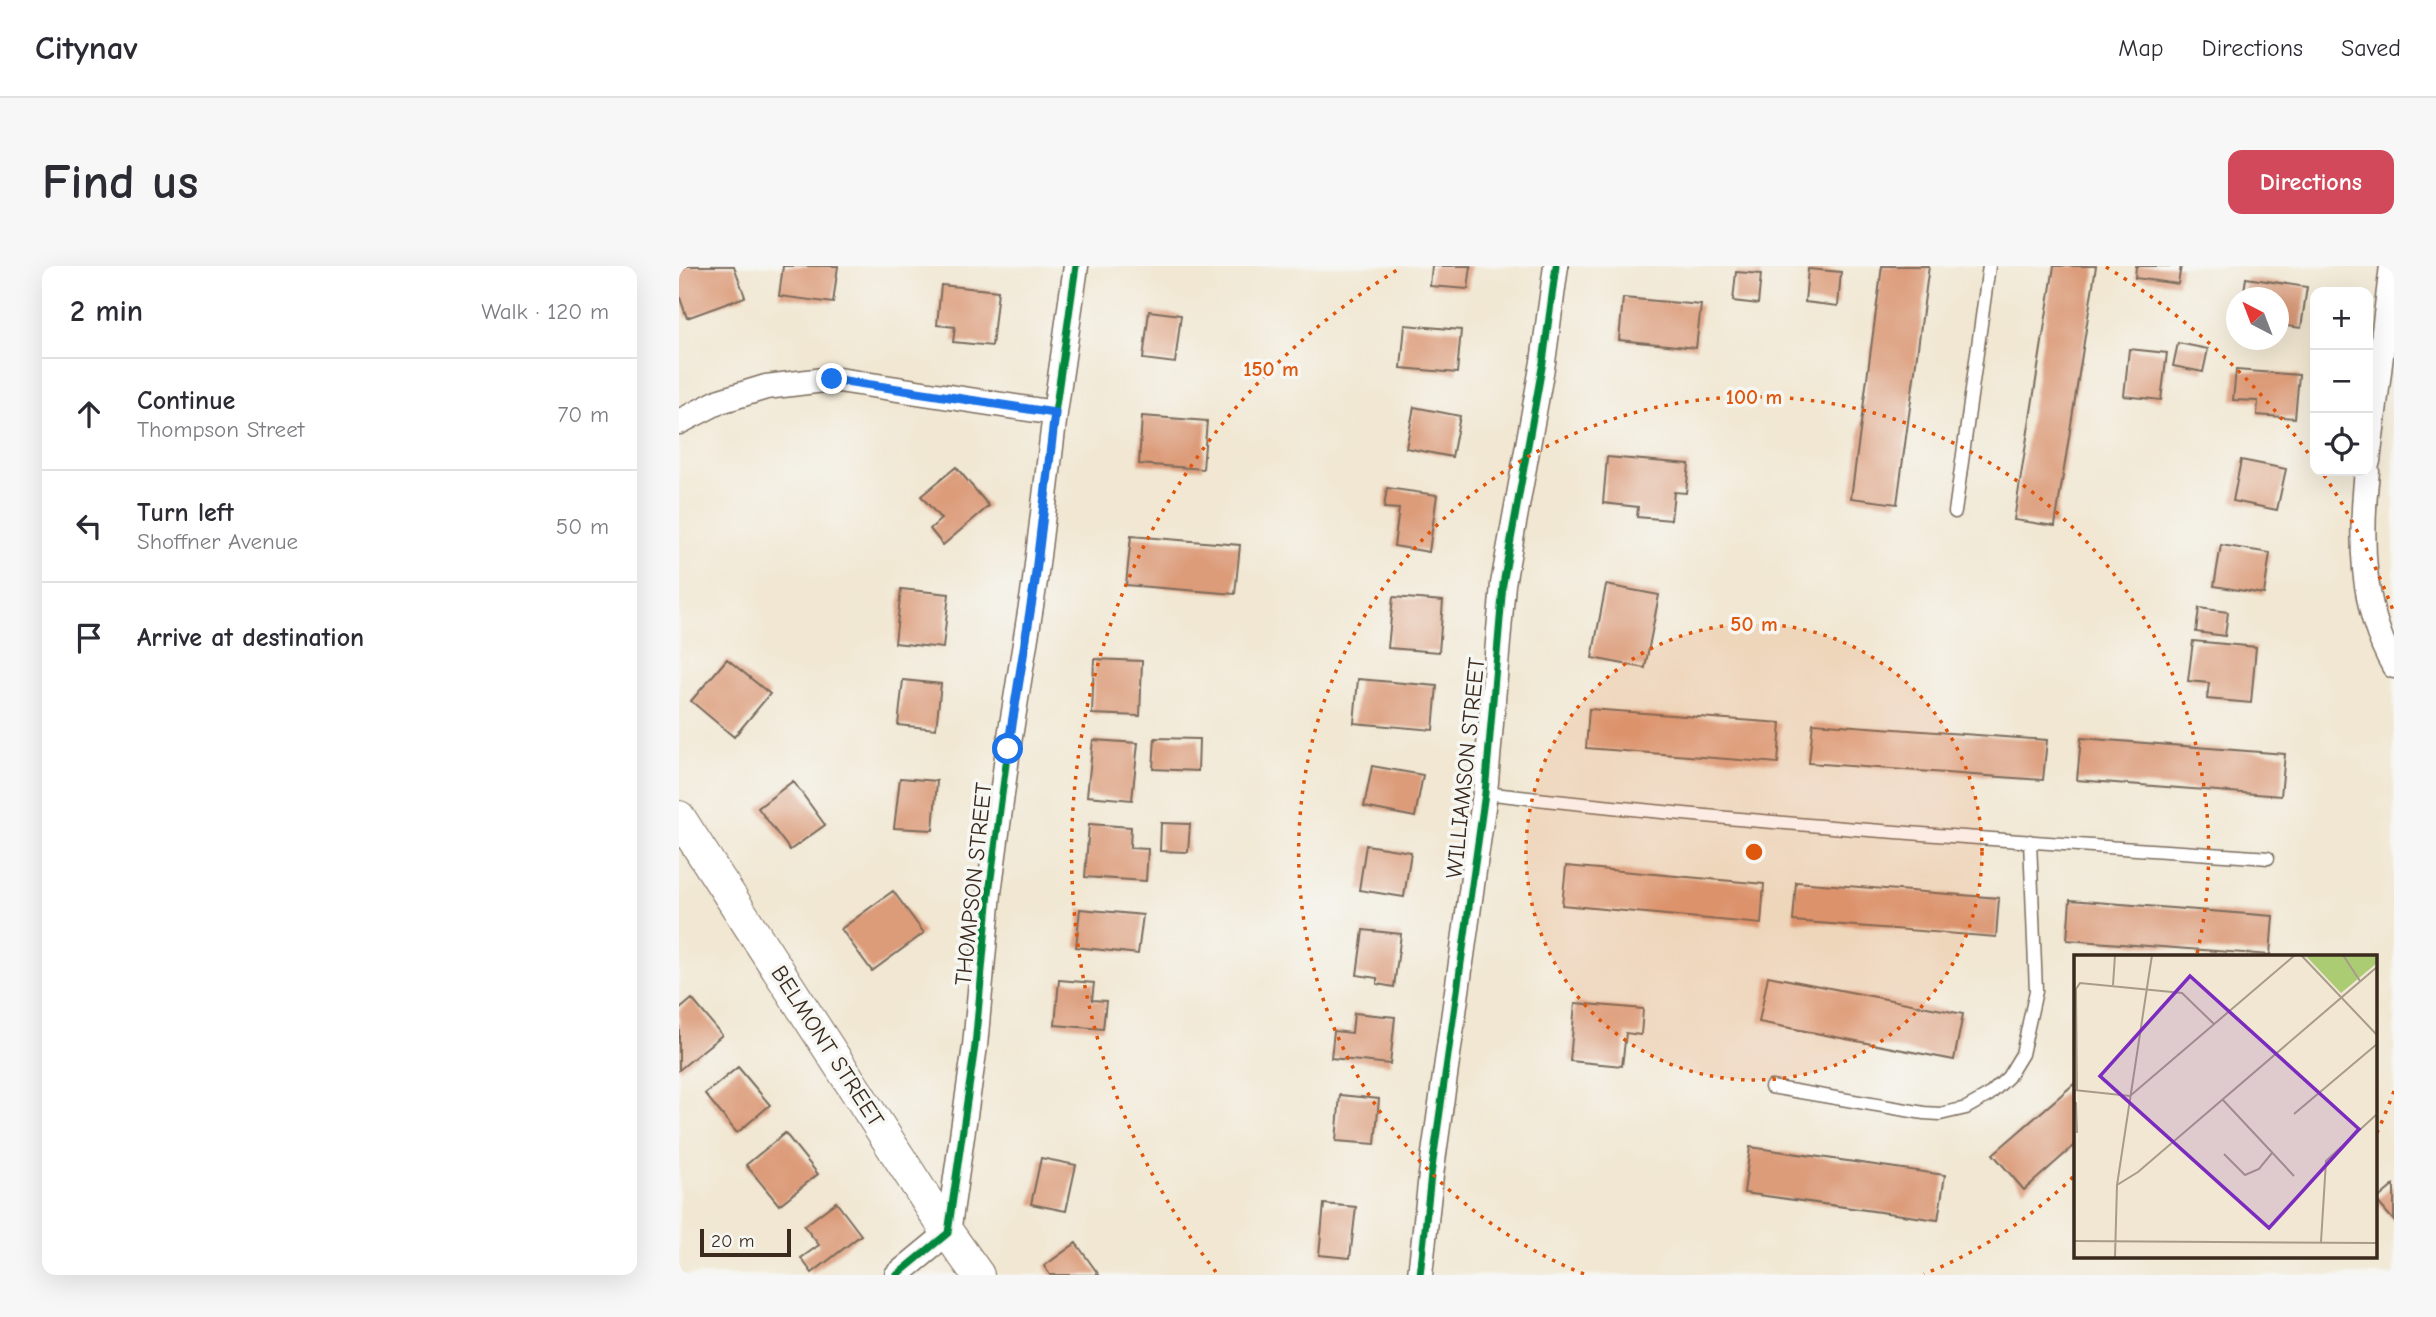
<!DOCTYPE html>
<html lang="en">
<head>
<meta charset="utf-8">
<style>
	:root { --surface:#fff; --page:#f7f7f7; --text:#2b2b33; --muted:#7c7c81; --line:#e1e1e2; --accent:#d1495b }
	body { margin:0; font-family:"Comic Neue",sans-serif; background:var(--page); color:var(--text) }
	.controls { position:absolute; right:21px; top:21px; display:grid; overflow:hidden; border-radius:14px; box-shadow:0 7px 28px #0002 }
	.controls button { width:63px; height:63px; display:grid; place-items:center; padding:0; border:0; border-bottom:2px solid var(--line); background:var(--surface); color:var(--text); font:35px sans-serif }
	.compass { position:absolute; left:1547px; top:21px; width:63px; height:63px; border-radius:50%; background:var(--surface); box-shadow:0 7px 28px #0002; rotate:318deg }
	.scale { position:absolute; left:21px; bottom:18px; width:91px; box-sizing:border-box; padding-left:7px; border:4px solid #3b2a1e; border-top:0; font-size:19px; line-height:24px; white-space:nowrap; color:#3b2a1e; -webkit-text-stroke:5px #f6f6f2; paint-order:stroke }
	.stop { position:absolute; width:21px; height:21px; margin:-16px; border:5px solid #1a73e8; border-radius:50%; background:#fff }
	.stop.end { background:#1a73e8; border-color:#fff; box-shadow:0 2px 7px #0008 }
	.list { margin:0; padding:0; list-style:none }
	h2 { display:flex; justify-content:space-between; align-items:center; height:91px; margin:0; padding:0 28px; font-size:30px }
	h2 small { font-size:23px; font-weight:400; color:var(--muted) }
	.list li { display:grid; grid-template-columns:46px 1fr auto; gap:21px; align-items:center; box-sizing:border-box; height:112px; padding:0 28px; border-top:2px solid var(--line) }
	.list b { display:block; font-size:26px; white-space:nowrap }
	.list p { margin:0; font-size:23px; white-space:nowrap; color:var(--muted) }
	.list em { font-size:23px; font-style:normal; color:var(--muted) }
	.icon { flex:none; width:38px; height:38px; fill:none; stroke:currentColor; stroke-width:2; stroke-linecap:round; stroke-linejoin:round }
	.map { position:relative; flex:none; width:1715px; height:1009px; overflow:hidden; border-radius:14px }
	header { display:flex; align-items:center; gap:42px; box-sizing:border-box; height:98px; padding:0 35px; background:var(--surface); border-bottom:2px solid var(--line) }
	header strong { font-size:33px }
	nav { display:flex; gap:38px; margin-inline-start:auto; font-size:24px }
	.intro { display:flex; align-items:center; justify-content:space-between; box-sizing:border-box; height:168px; padding:0 42px }
	h1 { margin:0; font-size:49px }
	.button { padding:18px 32px; border-radius:14px; background:var(--accent); color:#fff; font-size:24px; font-weight:700 }
	main { display:flex; gap:42px; padding:0 42px }
	aside { flex:1; background:var(--surface); border-radius:14px; box-shadow:0 7px 28px #0002 }
	.map>svg:first-child { display:block }
</style>
</head>
<body>
<header>
<strong>Citynav</strong>
<nav><a>Map</a><a>Directions</a><a>Saved</a></nav>
</header>
<div class="intro"><h1>Find us</h1><a class="button">Directions</a></div>
<main>
<aside>
<h2>2 min<small>Walk · 120 m</small></h2>
<ul class="list">
<li><svg class="icon" aria-label="ahead" viewBox="0 0 24 24"><path d="M12 20V5M6 11l6-6 6 6"/></svg><div><b>Continue</b><p>Thompson Street</p></div><em>70 m</em></li>
<li><svg class="icon" aria-label="left" viewBox="0 0 24 24"><path d="M17 20v-9H6M10 6l-5 5 5 5"/></svg><div><b>Turn left</b><p>Shoffner Avenue</p></div><em>50 m</em></li>
<li><svg class="icon" aria-label="arrive" viewBox="0 0 24 24"><path d="M6 21V4h12l-3 4 3 4H6"/></svg><div><b>Arrive at destination</b></div></li>
</ul>
</aside>
<div class="map">
<svg width="1715" height="1009" viewBox="0 0 1715 1009">
	<rect width="100%" height="100%" fill="#f6f6f2"/>
	<filter id="ink" filterUnits="userSpaceOnUse"><feTurbulence type="fractalNoise" baseFrequency=".0143" numOctaves="2"/><feDisplacementMap in="SourceGraphic" scale="14" xChannelSelector="R" yChannelSelector="G"/><feConvolveMatrix kernelMatrix="1 2 1 2 8 2 1 2 1" color-interpolation-filters="sRGB"/></filter>
	<filter id="wash" filterUnits="userSpaceOnUse"><feTurbulence type="fractalNoise" baseFrequency=".00686" numOctaves="4" result="noise"/><feDisplacementMap in="SourceGraphic" scale="28" xChannelSelector="R" yChannelSelector="G"/><feGaussianBlur stdDeviation="1.57" result="paint"/><feColorMatrix in="noise" values="0 0 0 0 0 0 0 0 0 0 0 0 0 0 0 0 0 1.4 0 .05"/><feComposite in="paint" operator="in"/></filter>
	<g filter="url(#wash)">
		<rect width="100%" height="100%" fill="#f1e7d2"/>
		<g id="blocks">
			<!-- building -->
			<path fill="#dc9b79" d="M4,0H55L66,31L8,52L0,29V5L5,3Z
				M104,0H159L154,37L100,30Z
				M753,0H792L789,23L751,20Z
				M1203,0H1250L1218,238L1172,232Z
				M1375,0H1417L1376,260L1335,254Z
				M1457,0H1502L1499,18L1456,12Z
				M1129,3L1162,6L1159,40L1126,36Z
				M1057,6L1082,8L1079,38L1054,35Z
				M1567,12L1628,21L1622,62L1600,59V32H1564Z
				M262,19L319,25L313,80L274,76L276,61L258,59Z
				M944,32L1022,39L1017,82L940,74Z
				M470,45L502,49L496,97L464,93Z
				M726,59L782,64L778,107L722,102Z
				M1499,77L1529,83L1524,106L1494,100Z
				M1450,83L1488,87L1482,134L1445,130Z
				M1557,104L1620,109L1616,152L1578,149L1579,135L1554,134Z
				M735,141L781,150L773,191L727,182Z
				M463,150L528,155L524,203L460,198Z
				M928,191L1010,198L1007,227L995,226L992,254L958,251L959,241L924,237Z
				M1562,194L1607,203L1598,244L1554,235Z
				M277,201L310,240L264,279L251,263L262,253L242,230Z
				M708,222L758,229L750,286L715,280L720,243L705,242Z
				M452,270L561,279L556,328L447,319Z
				M1542,279L1591,287L1585,328L1535,320Z
				M927,319L980,329L966,402L913,392Z
				M222,323L270,328L264,382L216,377Z
				M714,331L764,335L760,386L709,382Z
				M1520,342L1549,346L1546,370L1517,366Z
				M1514,375L1577,381L1572,437L1528,433L1530,417L1509,415Z
				M48,393L91,428L55,471L12,435Z
				M415,393L463,395L461,450L413,448Z
				M679,413L758,420L754,464L675,457Z
				M224,414L262,418L257,463L219,459Z
				M910,443L1102,457L1099,497L907,482Z
				M1134,457L1368,474L1364,514L1130,497Z
				M476,472L520,473L519,505L474,503Z
				M1402,472L1606,488L1602,530L1398,514Z
				M414,474L459,477L453,534L408,530Z
				M693,500L744,509L736,551L685,541Z
				M221,512L258,515L254,564L215,562Z
				M114,515L146,559L111,584L79,542Z
				M482,557L511,558L509,586L481,585Z
				M410,558L452,561L451,582L469,583L467,615L406,611Z
				M687,579L732,586L725,631L680,624Z
				M887,600L1085,618L1082,658L883,639Z
				M1117,616L1320,632L1317,671L1114,655Z
				M214,625L245,667L193,705L162,663Z
				M1391,634L1594,650L1591,689L1388,674Z
				M401,643L464,649L459,688L397,681Z
				M684,664L722,668L715,721L698,718V712L678,709Z
				M1089,710L1284,748L1275,794L1080,756Z
				M380,714L415,717L413,734L427,735L424,763L376,759Z
				M13,733L43,769L0,804V744Z
				M896,737L964,743L962,769L947,767L943,800L891,795Z
				M675,747L716,751L711,798L652,792L655,765L673,767Z
				M59,801L91,839L58,867L26,828Z
				M1396,817V879L1345,924L1314,888Z
				M661,829L700,833L696,878L657,875Z
				M106,867L139,908L100,939L67,899Z
				M1071,881L1266,909L1259,954L1065,927Z
				M362,892L397,899L387,945L352,938Z
				M1715,919V955L1697,934Z
				M157,936L182,969L133,1007L122,992L140,979L125,960Z
				M645,938L677,941L671,992L640,989Z
				M397,977L420,1009H371L365,1000Z"/>
		</g>
	</g>
	<g filter="url(#ink)">
		<use href="#blocks" fill-opacity="0" stroke="#7b6c5d" stroke-width="2"/>
		<g fill="none" stroke-linecap="round" stroke-linejoin="round">
			<!-- service casing -->
			<g stroke="#7b6c5d" stroke-width="15">
				<path id="service" d="M1276,246L1310,0
					M806,527C1066,558 1328,574 1589,592
					M1092,821L1245,847L1261,848L1287,842L1310,829L1329,811L1343,788L1357,725L1351,575"/>
			</g>
			<!-- minor casing -->
			<g stroke="#7b6c5d" stroke-width="27">
				<path id="minor" d="M0,156L41,135L87,121L153,113L376,147
					M1689,195L1713,0
					M1688,205C1681,270 1681,341 1715,400
					M218,1009L269,967L296,780L310,627L329,483L356,315L376,147L397,0
					M741,1009L752,909L806,527L824,318L864,96L877,0"/>
			</g>
			<!-- tertiary casing -->
			<g stroke="#7b6c5d" stroke-width="34">
				<path id="tertiary" d="M0,551L269,967L299,1009"/>
			</g>
			<!-- service -->
			<use href="#service" stroke="#fff" stroke-width="12"/>
			<!-- minor -->
			<use href="#minor" stroke="#fff" stroke-width="24"/>
			<!-- tertiary -->
			<use href="#tertiary" stroke="#fff" stroke-width="32"/>
			<!-- cycleway casing -->
			<g stroke="#f6f6f2" stroke-width="11">
				<path id="cycleway" d="M218,1009L269,967L296,780L310,627L329,483L356,315L376,147L397,0
					M741,1009L752,909L806,527L824,318L864,96L877,0"/>
			</g>
			<!-- cycleway -->
			<use href="#cycleway" stroke="#00873e" stroke-width="7"/>
		</g>
	</g>
	<g fill="none" stroke-linecap="round" stroke-linejoin="round" filter="url(#ink)">
		<!-- route -->
		<path stroke="#1a73e8" stroke-width="9" d="M153,113L376,147L356,315L329,483"/>
	</g>
	<!-- distance rings -->
	<circle cx="1075" cy="586" r="228" fill="#df570d" fill-opacity=".12"/>
	<g fill="none" stroke="#df570d" stroke-width="3.5" stroke-dasharray="3.5 7">
		<circle cx="1075" cy="586" r="228"/>
		<path d="M1394 911A455 455 0 0 1 1245 1008M905 1008A455 455 0 1 1 1518 688"/>
		<path d="M1715 825A683 683 0 0 1 1697 869M537 1006A683 683 0 0 1 723 1M1427 1A683 683 0 0 1 1634 194M1645 209A683 683 0 0 1 1715 347"/>
	</g>
	<g text-anchor="middle" stroke-width="7" stroke-linejoin="round" paint-order="stroke">
		<!-- street labels -->
		<g font-size="23" fill="#3b2a1e" stroke="#f6f6f2">
			<text transform="translate(786 502) rotate(-84)" y="8">WILLIAMSON STREET</text>
			<text transform="translate(294 618) rotate(-84)" y="8">THOMPSON STREET</text>
			<text transform="translate(149 780) rotate(57)" y="8">BELMONT STREET</text>
		</g>
	</g>
	<!-- overview -->
	<g transform="translate(1395 689)">
		<rect width="303" height="303" fill="#f1e7d2"/>
		<path d="M303,0V8L267,38L232,1Z" fill="#accc74"/>
		<path fill="none" stroke="#a89b8a" stroke-width="2" d="M227,0L303,80M269,0L286,26M39,30L41,0M0,135L56,141L221,0M3,136L2,34L6,28L108,38L140,69M149,145L220,221M2,147L3,178M220,159L303,89M150,199L171,220L185,214L198,198M43,230L64,217L303,12M0,286L303,288M247,287L252,206L303,159M41,302L43,230L78,0"/>
		<path fill="#7b2cbf" fill-opacity="0.15" stroke="#7b2cbf" stroke-width="3.5" d="M116,21L285,174L195,273L26,121Z"/>
		<rect width="303" height="303" fill="none" stroke="#3b2a1e" stroke-width="3.5"/>
	</g>
	<circle cx="1075" cy="586" r="10" fill="#df570d" stroke="#f6f6f2" stroke-width="3.5"/>
	<g font-size="21" text-anchor="middle" font-weight="bold" fill="#df570d" stroke="#f6f6f2" stroke-width="7" stroke-linejoin="round" paint-order="stroke">
		<text x="592" y="110">150 m</text>
		<text x="1075" y="138">100 m</text>
		<text x="1075" y="365">50 m</text>
	</g>
</svg>
<div class="controls">
<button>+</button>
<button>−</button>
<button><svg class="icon" aria-label="locate" viewBox="0 0 24 24"><circle cx="12" cy="12" r="6"/><path d="M12 2v4M12 18v4M2 12h4M18 12h4"/></svg></button>
</div>
<svg class="compass" viewBox="-18 -18 36 36"><path d="M0-13l5 13h-10z" fill="#e53935"/><path d="M0 13l5-13h-10z" fill="#7c7c81"/></svg>
<div class="scale">20 m</div>
<div class="stop" style="left:329px;top:483px"></div>
<div class="stop end" style="left:153px;top:113px"></div>
</div>
</main>
</body>
</html>
